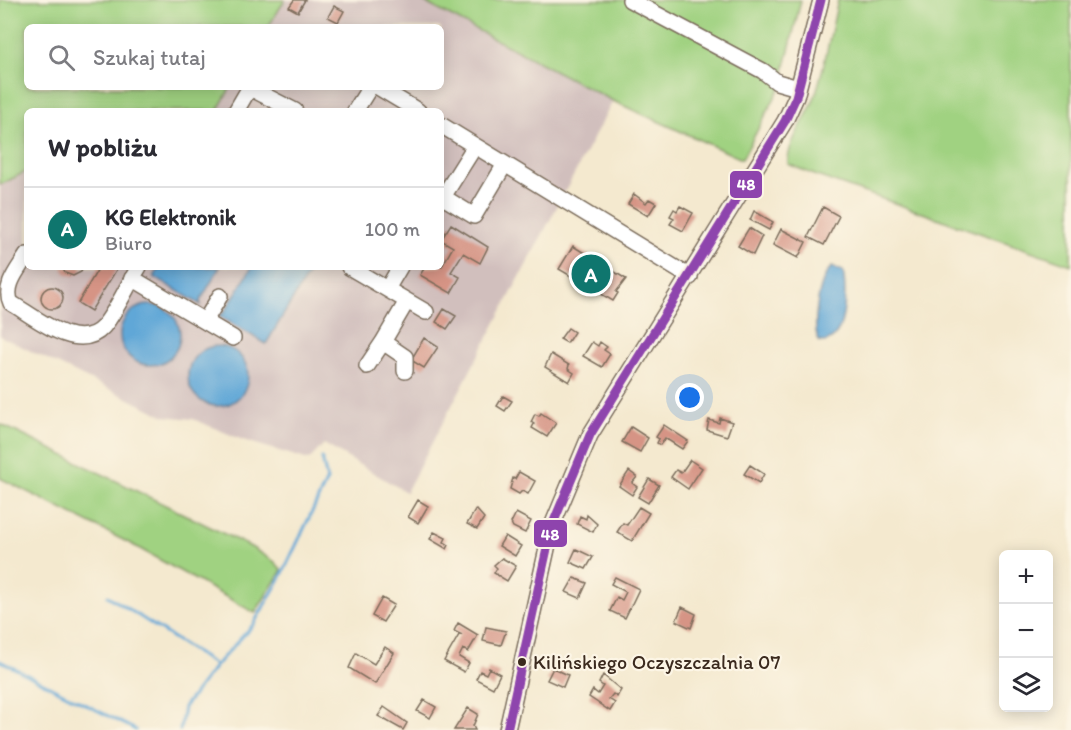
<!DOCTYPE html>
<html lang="pl">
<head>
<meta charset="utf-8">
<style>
	:root { --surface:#fff; --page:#f2f2f3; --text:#2b2b33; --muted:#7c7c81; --line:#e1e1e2; --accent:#0f766e }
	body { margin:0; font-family:Itim,sans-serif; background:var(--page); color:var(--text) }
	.controls { position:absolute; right:18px; bottom:18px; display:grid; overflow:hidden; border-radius:9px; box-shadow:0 3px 15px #0003 }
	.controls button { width:54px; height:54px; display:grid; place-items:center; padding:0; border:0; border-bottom:2px solid var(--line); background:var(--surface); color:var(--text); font:30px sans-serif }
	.you { position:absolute; left:690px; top:398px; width:21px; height:21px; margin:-15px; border:4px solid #fff; border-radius:50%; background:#1a73e8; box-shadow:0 0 0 9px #1a73e833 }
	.badge { display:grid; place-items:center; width:39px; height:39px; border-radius:50%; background:var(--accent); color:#fff; font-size:20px; font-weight:700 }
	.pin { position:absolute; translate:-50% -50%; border:3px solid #fff; box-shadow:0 2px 6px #0006 }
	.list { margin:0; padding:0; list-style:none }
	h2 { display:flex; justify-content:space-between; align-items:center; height:78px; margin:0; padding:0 24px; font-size:26px }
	h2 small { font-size:20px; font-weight:400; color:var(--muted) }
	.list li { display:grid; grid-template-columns:39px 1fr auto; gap:18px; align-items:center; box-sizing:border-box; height:84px; padding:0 24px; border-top:2px solid var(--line) }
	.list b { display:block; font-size:22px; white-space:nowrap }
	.list p { margin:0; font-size:20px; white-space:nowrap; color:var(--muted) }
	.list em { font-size:20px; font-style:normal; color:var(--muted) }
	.icon { flex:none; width:33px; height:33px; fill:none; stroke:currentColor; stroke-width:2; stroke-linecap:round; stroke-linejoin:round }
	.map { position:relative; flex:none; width:1071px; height:730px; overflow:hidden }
	.search { position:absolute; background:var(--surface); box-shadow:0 3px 15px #0003; left:24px; top:24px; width:420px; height:66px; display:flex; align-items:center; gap:15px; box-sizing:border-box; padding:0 21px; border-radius:9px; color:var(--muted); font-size:22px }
	.panel { position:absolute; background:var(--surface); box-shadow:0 3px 15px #0003; left:24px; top:108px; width:420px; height:162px; border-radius:9px }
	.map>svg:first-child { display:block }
</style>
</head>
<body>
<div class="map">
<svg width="1071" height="730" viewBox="0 0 1071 730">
	<rect width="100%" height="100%" fill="#fcf5e5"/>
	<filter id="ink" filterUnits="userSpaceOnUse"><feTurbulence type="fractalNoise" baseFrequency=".0167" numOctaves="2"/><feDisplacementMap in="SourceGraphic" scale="12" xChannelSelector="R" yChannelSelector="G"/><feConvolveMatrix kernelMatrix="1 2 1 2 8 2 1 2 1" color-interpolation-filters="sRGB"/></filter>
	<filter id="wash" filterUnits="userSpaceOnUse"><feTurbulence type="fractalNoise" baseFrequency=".008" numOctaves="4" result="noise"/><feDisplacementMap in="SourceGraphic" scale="24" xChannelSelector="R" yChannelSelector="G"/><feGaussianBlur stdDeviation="1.35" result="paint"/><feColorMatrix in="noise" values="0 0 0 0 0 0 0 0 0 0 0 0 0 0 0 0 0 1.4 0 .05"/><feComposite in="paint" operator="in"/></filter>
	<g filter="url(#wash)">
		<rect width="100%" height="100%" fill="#f4e9cf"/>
		<!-- industrial -->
		<path fill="#d1bfbd" d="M285,0H420L613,101L406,492L324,444L309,460L243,440L193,419L164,416L0,336V185L27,171V267H441V111H217L231,87H441V27H268Z"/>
		<!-- green -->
		<path fill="#a0d281" stroke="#6e7e50" stroke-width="1.5" d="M0,0H285L268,27H27V87H231L217,111H27V171L0,185Z
			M420,0H801L780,88L742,159L613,101Z
			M838,0H1071V265L817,176L788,164C787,140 808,119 815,96C825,65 831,32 838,0Z
			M0,424L251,547L275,562L282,570L255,613L133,545L0,478Z"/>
		<!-- water -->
		<path fill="#60a7d7" stroke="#4e687a" stroke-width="1.5" d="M160,267H220L200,301L201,305L154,277Z
			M252,267L311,269L266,344L219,316L220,313L223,314Z
			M832,267L843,271C847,290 847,344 820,342C810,331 819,275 832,267Z
			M120 335a30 30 0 1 1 60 0a30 30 0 1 1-60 0Z
			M188 376a30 30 0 1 1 60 0a30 30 0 1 1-60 0Z"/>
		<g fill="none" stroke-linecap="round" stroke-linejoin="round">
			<!-- stream -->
			<path stroke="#60a7d7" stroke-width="3" d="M108,596L215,665
				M0,661L136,730
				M180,730L184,707L216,665L253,625L281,577L327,480L322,458"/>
		</g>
		<g id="blocks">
			<!-- building -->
			<path fill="#d69485" d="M294,0H305L298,12L289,7Z
				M334,6L344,11L338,22L328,17Z
				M634,194L646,203L649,199L656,203L648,216L628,204Z
				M680,206L693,213L683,231L670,224L674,218L670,216L674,209L677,211Z
				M823,207L839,216L824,245L808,237Z
				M754,211L773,222L769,230L750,220Z
				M451,224L488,247L480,263L463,253L451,272L460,277L451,293L420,275L425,267L442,266L453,247L441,240Z
				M749,228L762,236L753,255L738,246Z
				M781,229L806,242L798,258L773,245Z
				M573,246L626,279L616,292L618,293L613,301L559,269Z
				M62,267H83L81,272L73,276L65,273Z
				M99,267H118L91,311L78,303Z
				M41 298a11 11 0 1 1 22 0a11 11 0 1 1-22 0Z
				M444,309L456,316L447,329L436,322Z
				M568,328L574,332L567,343L560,339Z
				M424,338L438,347L424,368L411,360Z
				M592,342L598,346L600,342L607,347L604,350L610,354L602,367L583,356Z
				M551,354L569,365L568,369L574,373L569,382L545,367Z
				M503,396L512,401L505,411L497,406Z
				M541,413L556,423L547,437L532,428L534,424L531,422L535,414L539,416Z
				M720,418L732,422L727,436L707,430L709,420L719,423Z
				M664,425L688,441L682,449L665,438L660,445L657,443L659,439L656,437Z
				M631,427L648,438L640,452L622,442Z
				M690,460L702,468L688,489L671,477L676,470L681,473Z
				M750,465L764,474L759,483L744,474Z
				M629,471L637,477L632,483L637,487L632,495L619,486Z
				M519,472L535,481L528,494L522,491L519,494L510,489L513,478L515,479Z
				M649,479L659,485L648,503L638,497Z
				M418,500L428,506L418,523L408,517Z
				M639,507L649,513L632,541L617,532L623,523L627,525Z
				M476,509L484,518L477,529L467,524Z
				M516,513L531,521L525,533L513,527L511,523Z
				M587,515L597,524L593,532L577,524L580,516L586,519Z
				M434,532L446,538L444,542L449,545L447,549L430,539Z
				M505,536L521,546L515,556L499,546Z
				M576,549L593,557L586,569L570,562Z
				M502,558L516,566L507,581L494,573L497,568L494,565Z
				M615,577L639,589L625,618L610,611L617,597L622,600L626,592L611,584Z
				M574,578L587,583L580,598L566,592Z
				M382,598L394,605L383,622L372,616Z
				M682,607L696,614L691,628L676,621Z
				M458,623L478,635L468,652L463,649L459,657L469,663L464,672L444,661L459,635H462L454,631Z
				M486,627L506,631L501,645L483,641Z
				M385,647L394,653L375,684L349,668L356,653L374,664Z
				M489,668L500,674L493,688L476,679L480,671L486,674Z
				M553,668L568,675L563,687L547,680Z
				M603,675L621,690L617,697L613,694L609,699L615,703L610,711L589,697L593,690L598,694L603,686L599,683Z
				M424,700L436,707L430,718L417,711Z
				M384,707L407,723L403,730L378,716Z
				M468,708L478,714L473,726L475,730H454Z"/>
		</g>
	</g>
	<g filter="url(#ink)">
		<use href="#blocks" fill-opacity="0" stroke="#7c6d5c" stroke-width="1.5"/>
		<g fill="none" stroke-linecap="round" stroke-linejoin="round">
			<!-- minor casing -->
			<g stroke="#7c6d5c" stroke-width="18">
				<path id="minor" d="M630,0L763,71L777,82L798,88
					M378,87L418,111
					M250,88L295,111
					M236,111L250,87
					M355,111L370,87
					M441,125L690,277
					M443,197L474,216L505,164
					M441,200L475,146
					M27,255C18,270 3,286 11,303C34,316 78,355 103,327C117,310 127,286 139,267
					M349,267L426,312
					M132,278L233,338
					M387,289L400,267
					M205,321L220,296
					M367,366L383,342
					M405,371V357L383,342L407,301
					M507,730L552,526L590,435L785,121L796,97L821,0"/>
			</g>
			<!-- minor -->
			<use href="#minor" stroke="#fff" stroke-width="15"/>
			<!-- bus-1 casing -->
			<g stroke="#fcf5e5" stroke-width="14">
				<path id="bus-1" d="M507,730L552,526L590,435L785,121L796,97L821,0"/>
			</g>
			<!-- bus-1 -->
			<use href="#bus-1" stroke="#8e44ad" stroke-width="9"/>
		</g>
	</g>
	<!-- markers -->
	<circle fill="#3b2a1e" stroke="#fcf5e5" stroke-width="2" cx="522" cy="662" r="5"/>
	<g text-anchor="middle" stroke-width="4.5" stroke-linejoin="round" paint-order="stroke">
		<!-- bus labels -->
		<g font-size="20" fill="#3b2a1e" stroke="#fcf5e5" text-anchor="start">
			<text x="533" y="669">Kilińskiego Oczyszczalnia 07</text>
		</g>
	</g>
	<g stroke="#fcf5e5" stroke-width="2">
		<rect x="729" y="170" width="34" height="29" rx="6" fill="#8e44ad"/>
		<rect x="533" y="519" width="35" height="29" rx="6" fill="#8e44ad"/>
	</g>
	<g font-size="16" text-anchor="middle" font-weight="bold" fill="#fff">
		<text x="746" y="190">48</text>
		<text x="550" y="540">48</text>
	</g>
</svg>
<div class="controls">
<button>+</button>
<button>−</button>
<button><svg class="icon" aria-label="layers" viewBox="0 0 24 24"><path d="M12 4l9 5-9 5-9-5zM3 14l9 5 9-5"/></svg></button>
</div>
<div class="you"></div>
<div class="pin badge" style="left:591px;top:274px">A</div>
<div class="search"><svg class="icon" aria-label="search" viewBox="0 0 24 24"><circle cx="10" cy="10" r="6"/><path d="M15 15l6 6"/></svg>Szukaj tutaj</div>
<section class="panel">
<h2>W pobliżu<small></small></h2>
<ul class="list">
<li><span class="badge">A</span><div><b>KG Elektronik</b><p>Biuro</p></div><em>100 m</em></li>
</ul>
</section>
</div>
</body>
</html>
